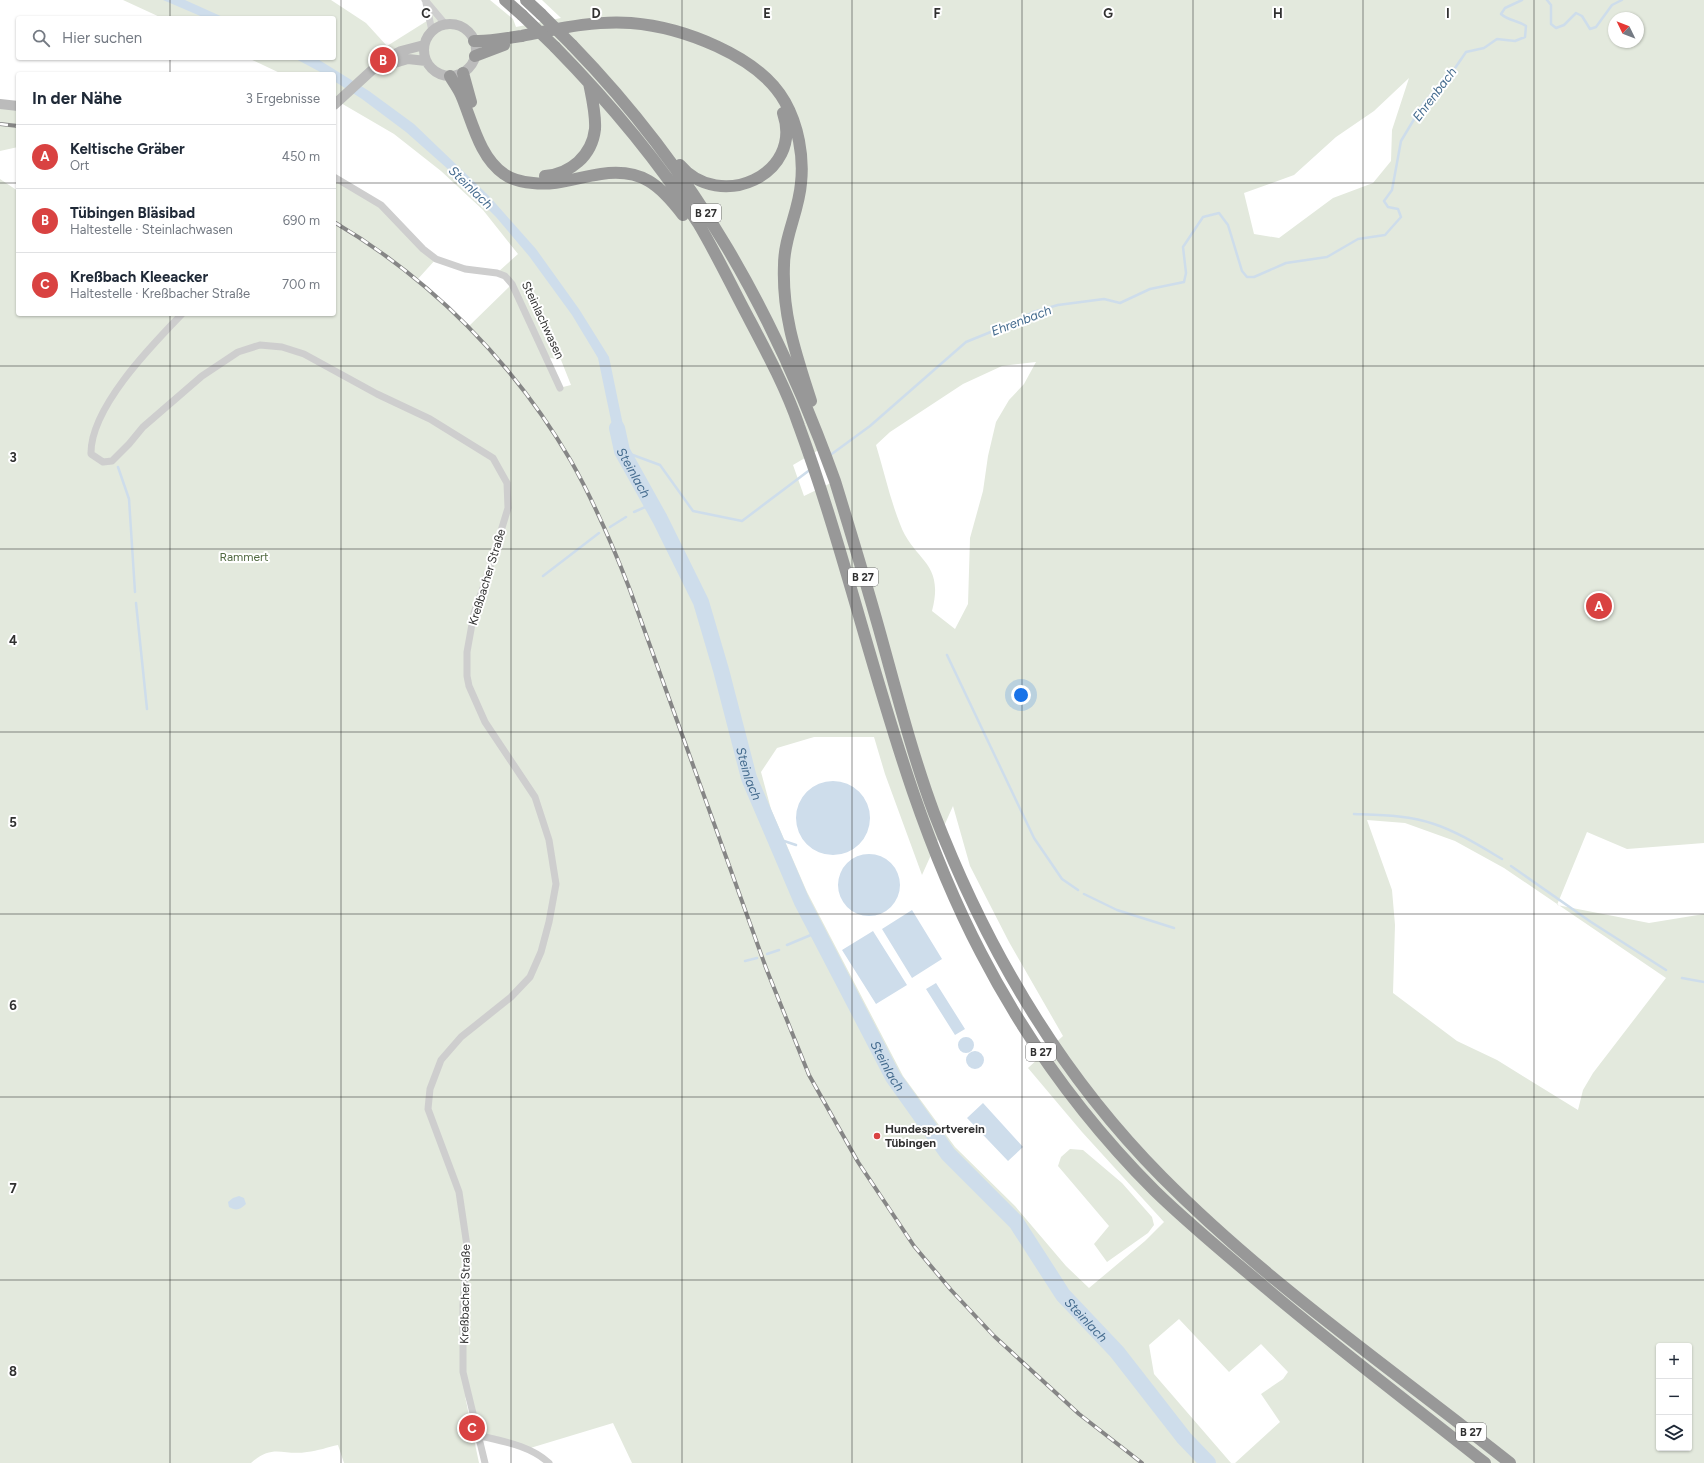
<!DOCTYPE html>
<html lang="de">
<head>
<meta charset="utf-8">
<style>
	:root { --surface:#fff; --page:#f2f2f3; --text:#1f2937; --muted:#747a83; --line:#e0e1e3; --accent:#d94241 }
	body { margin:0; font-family:Figtree,sans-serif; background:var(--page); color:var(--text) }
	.controls { position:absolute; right:12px; bottom:12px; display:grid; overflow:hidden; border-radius:4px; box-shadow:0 1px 3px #0004 }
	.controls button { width:36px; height:36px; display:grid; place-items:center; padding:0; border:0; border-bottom:1px solid var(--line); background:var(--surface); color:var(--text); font:20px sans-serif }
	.compass { position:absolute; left:1608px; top:12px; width:36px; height:36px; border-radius:50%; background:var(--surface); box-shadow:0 1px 3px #0004; rotate:313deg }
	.you { position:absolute; left:1021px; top:695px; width:14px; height:14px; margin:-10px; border:3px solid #fff; border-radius:50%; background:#1a73e8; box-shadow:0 0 0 6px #1a73e833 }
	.badge { display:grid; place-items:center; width:26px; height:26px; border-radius:50%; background:var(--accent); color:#fff; font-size:13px; font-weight:700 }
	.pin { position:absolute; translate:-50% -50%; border:2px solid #fff; box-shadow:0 1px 4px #0006 }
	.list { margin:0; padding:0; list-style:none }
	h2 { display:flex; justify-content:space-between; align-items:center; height:52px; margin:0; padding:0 16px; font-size:17px }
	h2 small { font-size:13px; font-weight:400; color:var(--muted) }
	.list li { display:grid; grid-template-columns:26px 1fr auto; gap:12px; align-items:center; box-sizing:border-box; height:64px; padding:0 16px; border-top:1px solid var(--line) }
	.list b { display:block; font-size:15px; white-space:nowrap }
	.list p { margin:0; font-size:13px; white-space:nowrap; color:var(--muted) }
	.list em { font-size:13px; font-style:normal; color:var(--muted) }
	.icon { flex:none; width:22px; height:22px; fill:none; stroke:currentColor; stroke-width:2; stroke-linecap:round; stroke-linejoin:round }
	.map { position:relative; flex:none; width:1704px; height:1463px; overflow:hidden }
	.search { position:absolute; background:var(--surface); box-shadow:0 1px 3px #0004; left:16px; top:16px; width:320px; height:44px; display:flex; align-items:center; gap:10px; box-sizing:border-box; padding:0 14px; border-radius:4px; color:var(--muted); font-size:15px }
	.panel { position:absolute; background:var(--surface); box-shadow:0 1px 3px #0004; left:16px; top:72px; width:320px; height:244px; border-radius:4px }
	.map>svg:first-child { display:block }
</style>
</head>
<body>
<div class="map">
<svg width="1704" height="1463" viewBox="0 0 1704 1463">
	<rect width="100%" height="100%" fill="#fff"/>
	<!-- green -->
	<path fill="#e3e9dd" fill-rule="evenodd" d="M123,0H331L366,23L387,46L430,19L425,0H490L513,19L516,27L561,18L542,0H1704V843L1627,849L1587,832L1557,905L1649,923L1704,914V1463H1235L1280,1422L1261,1394L1283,1379L1288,1372L1261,1344L1229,1372L1179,1319L1149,1345L1154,1374L1231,1463H632L613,1423L527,1449L480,1437L465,1396L479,1463H344L338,1445C328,1447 318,1451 307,1452C283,1456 273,1443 251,1463H0V179L18,191V314H334V177L381,205L436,259L417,280L468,327L512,284L497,273L518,254L483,210L441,171L394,134L334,99V74H282L248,58H334V18H162ZM1614,18H1638V42H1614ZM1409,78L1392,130L1391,161L1373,183L1333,198L1279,238L1254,234L1244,193L1294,175L1336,137L1374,111ZM546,357L561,360L571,385L559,388ZM1036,362L1024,384L1009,400L996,422L988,456L983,491L970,538L968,604L955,629L932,611C945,561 914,562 900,524C890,499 884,471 876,445L890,432L963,384L1002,366ZM827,445L835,481L804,496L793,465ZM814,737H874L885,774L922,875L953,806L970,866L1009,942L1063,1036L1028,1068L1082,1132L1164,1222L1145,1241L1089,1288L1066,1266L1015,1206L955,1147L903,1076L807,892L771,809L761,772L777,748ZM1367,820L1405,823L1455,841L1504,868L1666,978L1593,1073L1583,1090L1578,1110L1497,1060L1457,1041L1393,993L1395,925L1392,890ZM1659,1346H1689V1448H1659Z
		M0,104L18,106V147L0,151Z
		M1070,1149L1083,1150L1122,1183L1152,1217L1154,1225L1148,1233L1107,1262L1094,1244L1109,1226L1058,1166L1061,1157Z"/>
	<!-- water -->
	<path fill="#ceddeb" d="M163,0H185L225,18H205Z
		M294,58H316L369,91L414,124L489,196L536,249L579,309L609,357L628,449H617L598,358L572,315L529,256L496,217L449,170L406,132L362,99L334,81V74H324Z
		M796 818a37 37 0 1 1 74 0a37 37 0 1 1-74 0Z
		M838 885a31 31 0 1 1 62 0a31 31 0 1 1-62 0Z
		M912,910L942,959L912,978L882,929Z
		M873,931L907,985L876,1004L842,950Z
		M936,983L965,1029L955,1035L926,989Z
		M958 1045a8 8 0 1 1 16 0a8 8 0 1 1-16 0Z
		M966 1060a9 9 0 1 1 18 0a9 9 0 1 1-18 0Z
		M983,1103L1023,1147L1008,1161L967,1118Z
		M239,1196L244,1198L246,1204C240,1210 236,1211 229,1207L228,1202L233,1198Z"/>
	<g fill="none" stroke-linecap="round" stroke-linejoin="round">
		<!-- stream -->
		<path stroke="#ceddeb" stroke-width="2.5" d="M1547,0L1551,5V24L1556,28L1564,25L1576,13L1582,16L1590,29L1596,27L1612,5L1622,0
			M622,451L660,465L693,511L742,521L811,469
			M829,456L870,426L966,342L1008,325L1033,312L1058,305L1104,299L1120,303L1150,289L1184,282L1186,273L1183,247L1203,217L1219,213L1228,225L1242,271L1247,277H1254L1286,263L1327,257L1358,239L1385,235L1401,217L1398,209L1388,207L1384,201L1392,190L1401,141L1425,101L1451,74L1466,52L1484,48L1497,39L1515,41L1525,37L1526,26C1517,20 1509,21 1501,14L1505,8L1522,0
			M118,467L129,499L135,592
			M634,512L652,504
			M610,527L626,517
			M543,576L599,533
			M136,603L147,709
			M947,655L1034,838L1062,879L1078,890
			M1354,814C1380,815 1409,815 1434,824C1458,832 1480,846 1502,859
			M775,838L796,845
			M1511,866L1591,922L1666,970
			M1084,894L1117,910L1174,928
			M787,945L818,932
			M767,954L779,950
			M745,961L757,958
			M1682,978L1704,982"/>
		<!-- river -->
		<path stroke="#ceddeb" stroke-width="16" id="s1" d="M617,428L622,451L660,519L701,602L721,670L749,778L802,902L893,1077L948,1154L1016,1222L1063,1295L1117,1352L1184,1438L1208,1463"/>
		<!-- street -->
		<path stroke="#cecece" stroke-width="7" d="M425,0L446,25
			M426,3L432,31
			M334,177L381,205L423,249L436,259L465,269L497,273L505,276L512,284L560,388
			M182,314C152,345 90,408 91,454L103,462L112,461L129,444L143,427L202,376L238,352L260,345L282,347L304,354L377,394L430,419L493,458L507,483L508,508L486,580L474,613L467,652V676L469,686L485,722L535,797L549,840L556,884L549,922L541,952L530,977L511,997L461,1037L441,1060L430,1089L428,1109L459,1192L467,1246L463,1305V1372L485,1463
			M480,1437H485C507,1442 532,1447 549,1463"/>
		<!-- secondary -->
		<path stroke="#bbb" stroke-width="10" d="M424 50a26 26 0 1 1 52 0a26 26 0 1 1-52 0Z
			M381,67L408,59L426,61
			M0,104L18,106
			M334,105L383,60L401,51L424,45"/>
		<!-- highway -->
		<path stroke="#989898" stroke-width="12" d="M505,0L522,15
			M526,0L541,14
			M474,41C490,42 506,38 522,36C557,29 595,20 631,23C681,27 759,55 785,102C798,125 804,156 801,183C799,211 784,237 784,265C782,315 796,354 811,401
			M572,45C696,173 775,314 835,481C850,530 865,579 879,629C896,690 912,754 934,813C986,948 1060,1074 1162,1177C1268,1284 1393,1370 1510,1463
			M555,47C608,101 657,159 698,223C716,253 731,285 747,315C766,351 786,388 799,426C863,600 894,787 981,953C1026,1040 1086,1122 1155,1191C1191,1226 1229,1257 1267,1289C1338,1349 1412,1405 1485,1463
			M475,56L504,45
			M463,73L471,102
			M450,76C453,82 458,88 461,95C472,120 479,157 504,174C512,180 522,182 533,183C557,186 578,177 601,174C642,168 660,185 683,215
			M680,165C719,212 804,175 783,113
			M545,176C570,174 592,156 595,129C596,114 592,98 589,83"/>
		<!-- rail casing -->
		<g stroke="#868686" stroke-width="4">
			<path id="rail" d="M0,124L18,126
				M334,222C431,279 514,363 571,461C594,502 613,546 630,590L766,968L809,1075L858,1162L914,1246L951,1290L994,1336L1079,1414L1142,1463"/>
		</g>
		<!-- rail -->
		<use href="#rail" stroke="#fff" stroke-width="2.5" stroke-dasharray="8" stroke-linecap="butt"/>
		<!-- highway-bridge -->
		<path stroke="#989898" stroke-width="12" d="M541,14L572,45
			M522,15L555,47"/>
	</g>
	<!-- grid -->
	<path fill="none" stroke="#313131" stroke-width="1" stroke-opacity="0.55" d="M170,0V18M341,0V1463M511,0V1463M682,0V1463M852,0V1463M1022,0V1463M1193,0V1463M1363,0V1463M1534,0V1463M170,58V74M0,183H18M334,183H1704M170,314V1463M0,366H1704M0,549H1704M0,732H1704M0,914H1704M0,1097H1704M0,1280H1704"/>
	<!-- markers -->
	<circle fill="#d94241" stroke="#fff" stroke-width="1.5" cx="877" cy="1136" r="4"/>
	<g text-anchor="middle" stroke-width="4" stroke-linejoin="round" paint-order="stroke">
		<!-- shield labels -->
		<g fill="#fff" stroke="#6f6f6f" stroke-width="1">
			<rect x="691" y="204" width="30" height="18" rx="3"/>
			<rect x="848" y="568" width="30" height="18" rx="3"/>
			<rect x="1026" y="1043" width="30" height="18" rx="3"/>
			<rect x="1456" y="1423" width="30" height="18" rx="3"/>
		</g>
		<g font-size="11" font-weight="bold" fill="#313131">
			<text x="706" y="217">B 27</text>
			<text x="863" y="581">B 27</text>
			<text x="1041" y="1056">B 27</text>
			<text x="1471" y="1436">B 27</text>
		</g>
		<!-- street labels -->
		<g font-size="12" fill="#313131" stroke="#fff">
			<text transform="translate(543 320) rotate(65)" y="4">Steinlachwasen</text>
			<text transform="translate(487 577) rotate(-73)" y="4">Kreßbacher Straße</text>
			<text transform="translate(465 1294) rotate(-89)" y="4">Kreßbacher Straße</text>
		</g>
		<!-- park labels -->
		<g font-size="12" fill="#516a41" stroke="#fff">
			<text x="244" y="561">Rammert</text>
		</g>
		<!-- poi labels -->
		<g font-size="12" font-weight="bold" fill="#313131" stroke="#fff" text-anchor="start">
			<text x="885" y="1133">Hundesportverein<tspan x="885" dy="14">Tübingen</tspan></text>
		</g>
		<!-- water labels -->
		<g font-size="13" font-style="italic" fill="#446b8e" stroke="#fff">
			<text transform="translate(1434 94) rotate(-53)" y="5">Ehrenbach</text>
			<text transform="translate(471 187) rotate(44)" y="5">Steinlach</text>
			<text transform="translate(1021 320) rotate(-21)" y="5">Ehrenbach</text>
			<text dy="5" stroke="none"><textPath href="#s1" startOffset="48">Steinlach</textPath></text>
			<text dy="5" stroke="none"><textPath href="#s1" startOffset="372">Steinlach</textPath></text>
			<text dy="5" stroke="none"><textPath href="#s1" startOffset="696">Steinlach</textPath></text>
			<text dy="5" stroke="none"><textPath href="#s1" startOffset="1020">Steinlach</textPath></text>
		</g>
	</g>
	<g font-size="13" text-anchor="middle" font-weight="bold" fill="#313131" stroke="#fff" stroke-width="4" stroke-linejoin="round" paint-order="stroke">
		<text x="426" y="18">C</text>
		<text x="596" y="18">D</text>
		<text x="767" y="18">E</text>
		<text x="937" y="18">F</text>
		<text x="1108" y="18">G</text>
		<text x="1278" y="18">H</text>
		<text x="1448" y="18">I</text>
		<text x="13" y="462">3</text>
		<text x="13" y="645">4</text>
		<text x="13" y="827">5</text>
		<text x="13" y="1010">6</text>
		<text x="13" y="1193">7</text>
		<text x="13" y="1376">8</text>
	</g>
</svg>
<div class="controls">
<button>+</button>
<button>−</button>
<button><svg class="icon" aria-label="layers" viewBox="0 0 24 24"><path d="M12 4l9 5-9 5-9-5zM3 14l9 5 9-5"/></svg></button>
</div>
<svg class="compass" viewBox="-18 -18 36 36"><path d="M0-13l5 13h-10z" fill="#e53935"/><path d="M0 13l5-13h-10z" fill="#747a83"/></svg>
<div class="you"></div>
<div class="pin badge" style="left:1599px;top:606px">A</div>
<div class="pin badge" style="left:383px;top:60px">B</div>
<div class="pin badge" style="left:472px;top:1428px">C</div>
<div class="search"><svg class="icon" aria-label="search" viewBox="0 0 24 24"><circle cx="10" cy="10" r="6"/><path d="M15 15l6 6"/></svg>Hier suchen</div>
<section class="panel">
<h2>In der Nähe<small>3 Ergebnisse</small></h2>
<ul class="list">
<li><span class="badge">A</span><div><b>Keltische Gräber</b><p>Ort</p></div><em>450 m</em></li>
<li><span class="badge">B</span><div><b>Tübingen Bläsibad</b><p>Haltestelle · Steinlachwasen</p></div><em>690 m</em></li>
<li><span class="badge">C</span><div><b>Kreßbach Kleeacker</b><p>Haltestelle · Kreßbacher Straße</p></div><em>700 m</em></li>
</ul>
</section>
</div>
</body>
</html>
